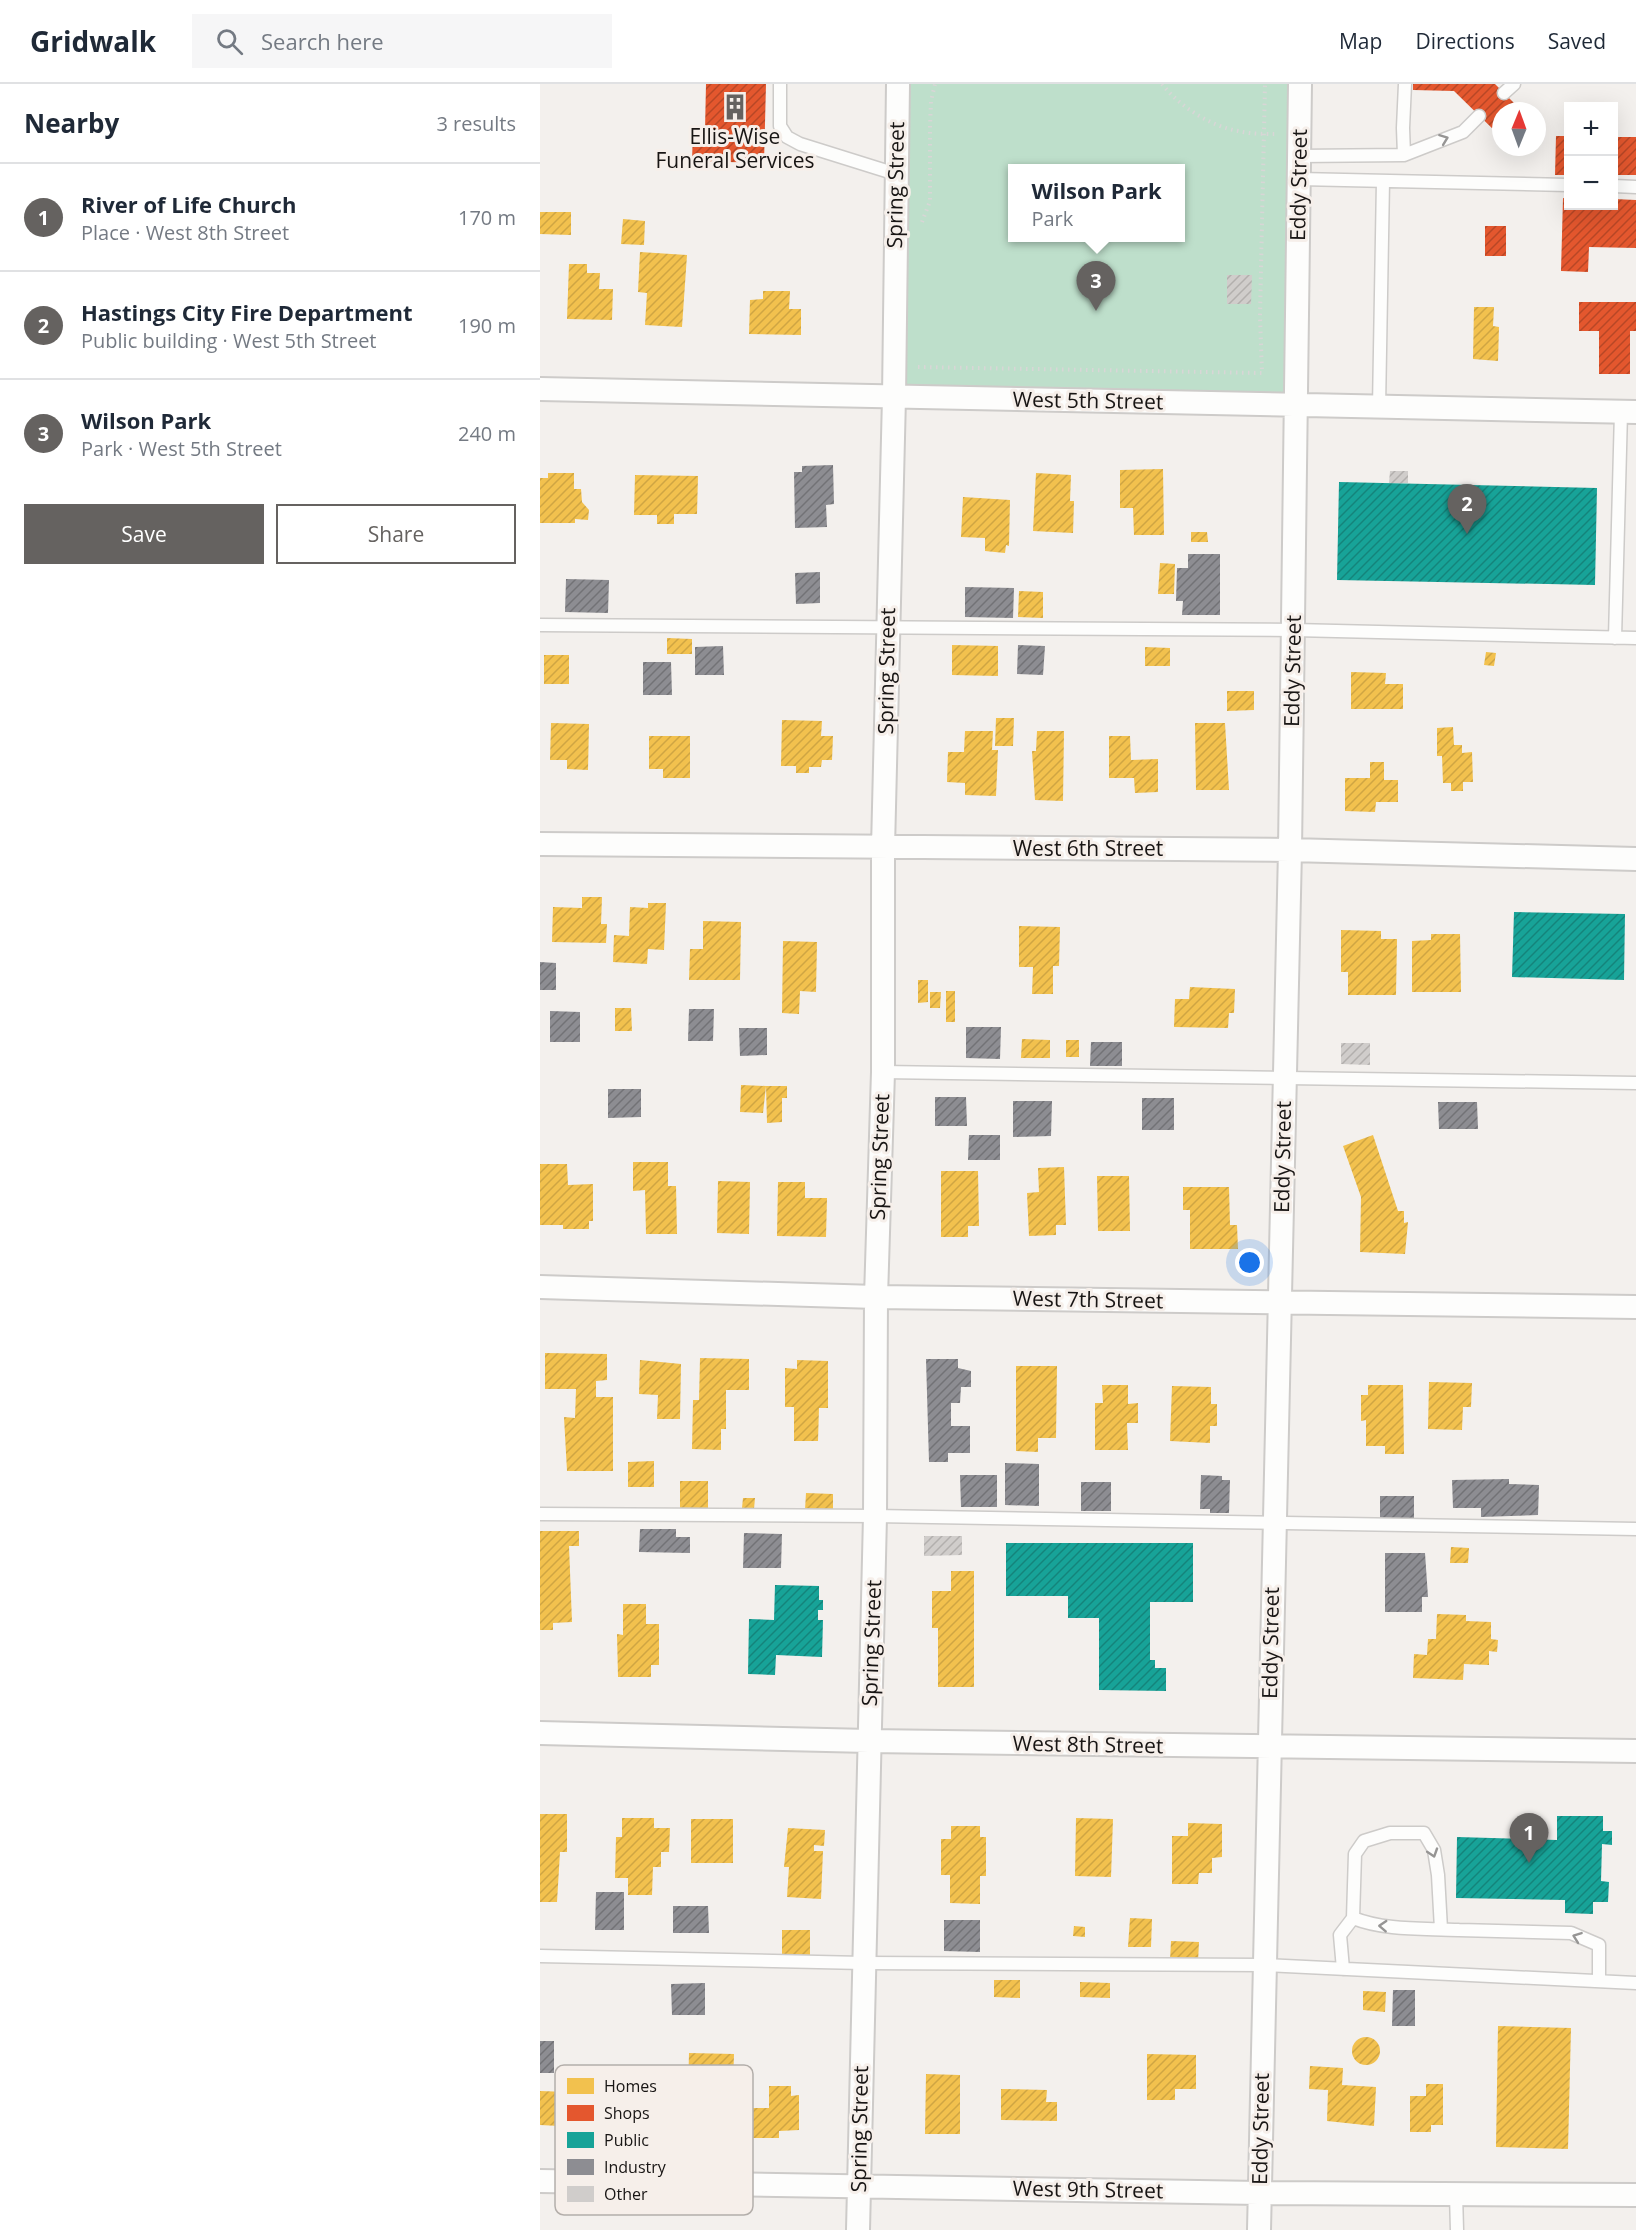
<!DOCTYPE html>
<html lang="en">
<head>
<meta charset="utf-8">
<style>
	:root { --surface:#fff; --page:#f6f6f7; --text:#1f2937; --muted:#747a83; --line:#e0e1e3; --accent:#656260 }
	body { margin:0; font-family:"Open Sans",sans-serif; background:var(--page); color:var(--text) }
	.controls { position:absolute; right:18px; top:18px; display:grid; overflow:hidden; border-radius:0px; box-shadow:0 6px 24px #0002 }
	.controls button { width:54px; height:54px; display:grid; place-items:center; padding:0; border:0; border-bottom:2px solid var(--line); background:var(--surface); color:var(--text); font:30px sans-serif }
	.compass { position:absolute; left:952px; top:18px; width:54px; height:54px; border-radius:50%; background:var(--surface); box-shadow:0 6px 24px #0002; rotate:1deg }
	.you { position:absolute; left:710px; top:1179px; width:21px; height:21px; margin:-15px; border:4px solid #fff; border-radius:50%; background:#1a73e8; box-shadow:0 0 0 9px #1a73e833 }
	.badge { display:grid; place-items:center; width:39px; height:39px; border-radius:50%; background:var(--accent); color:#fff; font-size:20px; font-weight:700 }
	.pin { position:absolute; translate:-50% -50px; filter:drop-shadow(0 2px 3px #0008) }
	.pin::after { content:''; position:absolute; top:32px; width:21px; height:18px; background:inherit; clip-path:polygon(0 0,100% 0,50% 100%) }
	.popup { position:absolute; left:468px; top:80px; width:177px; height:78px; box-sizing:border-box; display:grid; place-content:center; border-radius:0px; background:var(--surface); filter:drop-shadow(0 2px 4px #0005); font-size:20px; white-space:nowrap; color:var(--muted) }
	.popup b { font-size:22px; color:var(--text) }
	.popup::after { content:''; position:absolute; left:50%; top:100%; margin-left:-12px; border:12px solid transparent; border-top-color:var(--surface) }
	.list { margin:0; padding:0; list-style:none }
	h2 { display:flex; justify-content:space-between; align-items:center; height:78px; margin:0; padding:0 24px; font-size:26px }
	h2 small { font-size:20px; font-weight:400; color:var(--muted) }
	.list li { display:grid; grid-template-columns:39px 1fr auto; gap:18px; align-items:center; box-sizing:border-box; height:108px; padding:0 24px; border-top:2px solid var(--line) }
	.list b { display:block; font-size:22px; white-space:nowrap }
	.list p { margin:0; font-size:20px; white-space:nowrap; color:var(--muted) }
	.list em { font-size:20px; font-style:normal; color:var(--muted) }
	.actions { display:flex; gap:12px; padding:18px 24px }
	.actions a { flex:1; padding:14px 0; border:2px solid var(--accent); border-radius:0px; text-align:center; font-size:21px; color:var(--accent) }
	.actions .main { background:var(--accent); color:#fff }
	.icon { flex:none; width:33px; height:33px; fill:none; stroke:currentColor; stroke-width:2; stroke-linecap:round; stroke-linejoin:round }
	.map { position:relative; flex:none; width:1096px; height:2146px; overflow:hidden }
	header { display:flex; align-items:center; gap:36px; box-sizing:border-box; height:84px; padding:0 30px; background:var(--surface); border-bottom:2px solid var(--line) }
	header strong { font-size:28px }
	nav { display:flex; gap:33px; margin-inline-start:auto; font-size:21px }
	.search { width:420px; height:54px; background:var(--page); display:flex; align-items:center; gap:15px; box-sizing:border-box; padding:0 21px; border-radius:0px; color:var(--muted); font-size:22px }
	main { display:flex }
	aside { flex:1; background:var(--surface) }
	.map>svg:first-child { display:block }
</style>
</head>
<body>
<header>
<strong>Gridwalk</strong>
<div class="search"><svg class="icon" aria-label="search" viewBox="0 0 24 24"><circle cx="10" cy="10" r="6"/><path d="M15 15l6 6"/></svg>Search here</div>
<nav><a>Map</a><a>Directions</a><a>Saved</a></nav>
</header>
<main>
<aside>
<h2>Nearby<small>3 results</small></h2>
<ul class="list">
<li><span class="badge">1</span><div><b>River of Life Church</b><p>Place · West 8th Street</p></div><em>170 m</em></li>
<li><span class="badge">2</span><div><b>Hastings City Fire Department</b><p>Public building · West 5th Street</p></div><em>190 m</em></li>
<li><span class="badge">3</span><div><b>Wilson Park</b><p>Park · West 5th Street</p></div><em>240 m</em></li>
</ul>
<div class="actions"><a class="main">Save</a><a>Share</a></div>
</aside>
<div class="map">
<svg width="1096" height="2146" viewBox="0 0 1096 2146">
	<defs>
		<pattern id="homes-hatch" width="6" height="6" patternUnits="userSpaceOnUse" patternTransform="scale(1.5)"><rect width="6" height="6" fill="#f2c14e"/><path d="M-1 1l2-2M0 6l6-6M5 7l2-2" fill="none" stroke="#cfa543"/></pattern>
		<pattern id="shops-hatch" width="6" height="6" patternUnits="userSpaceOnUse" patternTransform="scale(1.5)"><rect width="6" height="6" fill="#e4572e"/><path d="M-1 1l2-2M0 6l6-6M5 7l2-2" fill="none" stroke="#b84726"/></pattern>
		<pattern id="public-hatch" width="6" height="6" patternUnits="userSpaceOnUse" patternTransform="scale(1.5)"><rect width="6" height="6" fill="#17a398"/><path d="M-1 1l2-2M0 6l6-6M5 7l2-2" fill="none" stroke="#14847b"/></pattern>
		<pattern id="industry-hatch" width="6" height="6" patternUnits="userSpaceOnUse" patternTransform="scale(1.5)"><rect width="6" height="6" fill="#8d8d92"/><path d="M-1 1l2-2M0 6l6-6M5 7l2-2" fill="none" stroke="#727276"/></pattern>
		<pattern id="building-hatch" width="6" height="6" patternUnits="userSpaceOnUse" patternTransform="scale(1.5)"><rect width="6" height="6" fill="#d0cdcb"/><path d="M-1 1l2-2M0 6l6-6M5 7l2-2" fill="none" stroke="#b2afad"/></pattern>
	</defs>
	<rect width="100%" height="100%" fill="#f3f0ed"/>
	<!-- park -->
	<path fill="#bedfcb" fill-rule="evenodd" d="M358,0H760L755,321L354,313ZM472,85H640V154H472Z"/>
	<!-- homes -->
	<path fill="url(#homes-hatch)" d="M0,128H31V151L0,150Z
		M83,135L105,137L104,161L81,160Z
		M100,168L147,171L142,243L105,241L107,209L98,208Z
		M29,180H47V189H60L59,205H73L72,236L27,235Z
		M223,207H250L249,225H261V251L209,250L210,216L223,215Z
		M934,223H954L953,242L959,243L958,277L933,275Z
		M623,385L624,451H594L593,424H580V386Z
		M8,389H34V405H41L42,418L49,426L48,436L35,435V439H0V394H8Z
		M496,389L531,391L530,417H534L533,449L493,447Z
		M95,391L158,392L157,430H134V440H117V431H94Z
		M423,413L470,416L469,462L466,461L465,469L445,467V454L421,453Z
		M651,448H667L668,458H651Z
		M620,479L635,480L634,510H618Z
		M479,507L503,508V534L478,533Z
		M127,554L152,555V570H127Z
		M412,561L458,562V592L412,591Z
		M605,563L630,564V582H605Z
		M946,568L956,569L954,582L944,581Z
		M4,571H29V600H4Z
		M811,588L846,589L845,600H863V625H811Z
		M687,607H714V626L687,627Z
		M456,634H474L473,662H455Z
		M242,636L282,637L281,652H293L292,676H282L281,683H269V689H256V682H241Z
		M11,639L49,640L48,686L27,685V676H10Z
		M655,639H685L689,706H656Z
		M913,643L914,661H922V669L932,668L933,698H923V707H911V699H903L902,672H897V644Z
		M425,647H453L452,666H458L456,712L425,711V699L407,698L408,668H424Z
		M497,647H524L523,717L495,716L492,667H496Z
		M109,652H150V694H123V685H109Z
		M569,652H590L591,676L618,675V708L595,709L594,694H569Z
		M830,678H844V696H858V718H836L835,728L805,727V694H830Z
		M42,813H62L61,840H67L66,859L12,858L13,823L42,824Z
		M108,819H126L124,866L108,865L107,880L73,878L74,851L89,852L90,823L108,824Z
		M163,837L201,838L200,896H149L150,865H163Z
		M479,842L520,843L519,882H513V910H492L493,883H479Z
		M801,846L841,847V855H857L856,911H808V888H801Z
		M891,850H920L921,908H872V857L891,856Z
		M243,857L277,858L276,908L260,907L259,930L242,929Z
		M378,896H388V918L378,919Z
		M650,903L695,905L694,929H689L688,944L634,943L635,915H649Z
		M406,907H415V938H406Z
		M390,908H401L400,924H390Z
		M75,924H91L92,947H75Z
		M482,955L510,956V974H481Z
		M526,956H539V973H526Z
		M201,1001L226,1002L223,1029L200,1028Z
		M226,1002H247V1014H242V1038L227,1039Z
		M833,1051L858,1127H864V1139L868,1138L865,1170L820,1168L821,1113L803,1062Z
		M93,1078H128V1102H136L137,1150H106L105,1106L93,1107Z
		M0,1080H27L28,1101L53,1100V1137H49V1145H23V1141H0Z
		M524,1083L526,1141H516V1151L489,1152L487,1109L499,1108L498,1084Z
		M401,1087H438L439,1142H428V1153H401Z
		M557,1092H589L590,1147H558Z
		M178,1097L210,1098L209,1150L177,1149Z
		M238,1098H265V1114H287L286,1153L237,1152Z
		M643,1103H689L690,1141H697L698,1165H650V1126H643Z
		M5,1269L67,1270V1296L56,1297V1313H73V1387H27L24,1333L35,1334L36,1305H5Z
		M160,1274L209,1275V1306H186V1345H181V1366L152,1365L153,1316H159Z
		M100,1276L141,1280L140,1335H117L118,1311L99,1310Z
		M257,1276L288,1277V1324H279L278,1357H254V1323H245V1284L257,1285Z
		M476,1282H517L516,1354H498V1368L476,1367Z
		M889,1298L932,1299L931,1323H923L922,1346L888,1345Z
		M562,1301H588V1320L598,1319V1339H587L588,1366H555V1319H563Z
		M828,1301H863L864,1370H845V1362H826V1336L821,1337V1311H828Z
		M632,1302L671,1303V1320H677V1342H670V1359L630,1357Z
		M114,1377V1403H88V1378Z
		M140,1397H168V1424H140Z
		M266,1409L293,1410V1427L265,1426Z
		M203,1414H215L214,1425L202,1424Z
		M0,1447H39V1462H29L32,1538L13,1539V1546H0Z
		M911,1463L929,1464L928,1479H910Z
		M411,1487H434V1603H398V1544H392V1507H411Z
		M83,1520H106V1540H119V1581H111V1593H78L77,1550L83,1551Z
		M897,1530L926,1531V1537L951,1538V1555L958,1556L957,1568L949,1567V1581L924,1580L923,1596L873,1594L874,1570L887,1571L888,1555H896Z
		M0,1730H27V1768H20L17,1818H0Z
		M82,1734H114V1744H130L129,1768H121V1783H113L112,1811H88V1794H75L76,1753H82Z
		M536,1734L573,1735L571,1793L535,1792Z
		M151,1735H193V1779H151Z
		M648,1739L682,1740V1773L672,1774V1789H659L658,1800H632V1752H648Z
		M411,1742H440V1753H446V1792H440V1820L410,1819V1791H401V1755H411Z
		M248,1744L285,1746L284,1762L274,1761V1767H283L281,1815L247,1813L249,1783H244Z
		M590,1834L612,1835L611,1863H588Z
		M534,1842L545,1843V1853L533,1852Z
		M242,1846H270V1871L242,1870Z
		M631,1857L659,1858L658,1878L630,1877Z
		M454,1896H480V1914L454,1913Z
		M540,1898L570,1899V1914L540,1913Z
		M823,1907L846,1908L845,1928L823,1926Z
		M958,1942L1031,1944L1028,2065L956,2063Z
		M812 1967a14 14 0 1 1 28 0a14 14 0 1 1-28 0Z
		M149,1969L194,1970L192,2031H179L178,2055L156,2054V2047L147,2046Z
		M607,1970L656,1971V2005H635V2016H607Z
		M770,1982L803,1984L802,2001L836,2003L834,2042L787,2037L788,2006L769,2005Z
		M102,1986H127V2013H103Z
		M386,1990L420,1991V2050H385Z
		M886,2000H903V2041H891V2048H870V2012H886Z
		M79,2002H97V2044H58L59,2012L79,2011Z
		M229,2002H251V2012L259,2011V2046L239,2047V2054H212V2024H229Z
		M461,2005L507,2006L506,2018H517V2037L461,2036Z
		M0,2007L28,2008V2019H40L39,2043L0,2041Z"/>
	<!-- shops -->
	<path fill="url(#shops-hatch)" d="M166,0H226L224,79L152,77L153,46H165Z
		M873,0H955L982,27H961L959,51L914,7L873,6Z
		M1016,52H1028V91H1015Z
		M1074,53H1096V91H1074Z
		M1023,114L1028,115V122H1074V115L1096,116V164L1049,163L1048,188L1021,187Z
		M945,142H966V172H945Z
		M1039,218H1096V247H1090V290H1059V247H1039Z"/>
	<!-- public -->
	<path fill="url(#public-hatch)" d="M799,398L1057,404L1055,501L797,496Z
		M974,828L1085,830L1084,896L972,893Z
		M466,1459H653V1518H610V1576H615V1584H626V1607L559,1606V1534H528V1512H466Z
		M235,1501L279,1502V1516H283V1526H278V1536H283L282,1573L236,1571L235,1591L208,1590L209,1535L234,1536Z
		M1017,1732H1063V1747H1072V1761L1062,1760L1061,1797L1069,1798L1068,1818H1053V1830L1025,1829V1816L916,1814L917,1753L1017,1756Z"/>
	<!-- industry -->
	<path fill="url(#industry-hatch)" d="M293,381L294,420L286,421L287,443L255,444L254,388H262V382Z
		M648,470H680V531H642L643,517H636L637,484H648Z
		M280,488V519L256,520L255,489Z
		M26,495L69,496L68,529L25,528Z
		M425,503L474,504L473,534L425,533Z
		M478,561L505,562L503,591L477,590Z
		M183,562L184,591H155V563Z
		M103,578H131L132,611H103Z
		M0,878L16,879V906H0Z
		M149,925H174L173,957H148Z
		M10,927L40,928V958H10Z
		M426,943H461L460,975L426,974Z
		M199,944H227V971L200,972Z
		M551,958H582V982H550Z
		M68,1005H101V1033L68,1034Z
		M395,1013H426L427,1042H395Z
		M602,1014H634V1046H602Z
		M473,1017H512L511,1052L473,1053Z
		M898,1018H937L938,1045H899Z
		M429,1051H460V1076H428Z
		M386,1275H418V1284L431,1287V1303H421L420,1319H411V1342H430V1369H408V1378H389Z
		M465,1379L499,1380V1422L465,1421Z
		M420,1391H457V1423H421Z
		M661,1391L682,1392V1396H690L689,1429H670V1425H660Z
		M969,1395V1400L999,1401L998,1431L941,1433V1424H913L912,1396Z
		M541,1398H571V1427H541Z
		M840,1412H874V1435H840Z
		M100,1445H136V1453H150V1469L99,1468Z
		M204,1449L242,1450L241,1484H203Z
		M845,1469H885L888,1513H882V1528H845Z
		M56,1808H84V1846H55Z
		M133,1822H168L169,1849H133Z
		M404,1836H440V1868L404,1867Z
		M165,1899V1931H132L131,1900Z
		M853,1906H875V1942H852Z
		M0,1957H14V1989H0Z"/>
	<!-- building -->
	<path fill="url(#building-hatch)" d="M687,191H712L711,220H687Z
		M850,387H868V399H849Z
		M801,959H830V981L801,980Z
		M384,1452H422V1471L384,1472Z"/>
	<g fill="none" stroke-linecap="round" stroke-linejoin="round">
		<!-- lane casing -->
		<g stroke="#cdcbc9" stroke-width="15">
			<path id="lane" d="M240,0V42L247,53L260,60L356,90
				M964,9L974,0
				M864,71L863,44L865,0
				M759,72L864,71L923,48L939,32
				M759,95L1028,101
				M1074,102L1096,103
				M839,323L843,97
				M0,541L754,546L1096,554
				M1075,554L1081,328
				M343,988L1096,999
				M0,1430L335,1432L1096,1445
				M901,1845L898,1791L894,1766L884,1749H850L824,1757L815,1770L813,1834C846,1847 884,1844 919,1846L1031,1849L1059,1861V1897
				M0,1872L323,1879L724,1881L1096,1899
				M803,1885L800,1851L813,1834
				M916,2110L917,2146"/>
		</g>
		<!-- street casing -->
		<g stroke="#cdcbc9" stroke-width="26">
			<path id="street" d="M0,305L1096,328
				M0,760L750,766L1096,775
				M0,1203L336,1213L1096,1223
				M0,1649L329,1657L1096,1667
				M0,2097L719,2109L1096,2111
				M318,2146L335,1432L336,1213L343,988V764L354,313L358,0
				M719,2146L750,766L760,0"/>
		</g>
		<!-- path -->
		<path stroke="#d8d6d6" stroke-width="4" stroke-dasharray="1.5 4.5" stroke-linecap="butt" d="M622,0C639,22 670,42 698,47C710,50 723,50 735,50
			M382,138L390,117V43L391,17L395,0
			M378,283L722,289L720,232L725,0"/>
		<!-- lane -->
		<use href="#lane" stroke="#fdfdfc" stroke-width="12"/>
		<!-- street -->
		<use href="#street" stroke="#fdfdfc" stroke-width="22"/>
	</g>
	<!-- one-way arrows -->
	<defs><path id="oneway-chevron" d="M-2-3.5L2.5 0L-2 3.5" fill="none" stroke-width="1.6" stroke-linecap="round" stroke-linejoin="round" transform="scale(1.5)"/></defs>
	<g stroke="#969594">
		<use href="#oneway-chevron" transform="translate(904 55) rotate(-21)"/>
		<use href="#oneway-chevron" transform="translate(893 1769) rotate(72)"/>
		<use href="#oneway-chevron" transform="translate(843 1842) rotate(-177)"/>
		<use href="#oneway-chevron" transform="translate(1037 1853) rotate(-160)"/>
	</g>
	<!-- icons -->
	<defs>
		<g id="building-bare" transform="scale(2.07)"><path d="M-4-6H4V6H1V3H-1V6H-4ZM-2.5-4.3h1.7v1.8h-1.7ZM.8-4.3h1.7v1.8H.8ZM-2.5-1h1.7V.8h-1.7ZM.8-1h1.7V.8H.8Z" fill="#656260" stroke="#f6efea" stroke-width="2.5" paint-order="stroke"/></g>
	</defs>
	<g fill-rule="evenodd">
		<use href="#building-bare" x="195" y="23"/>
	</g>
	<g text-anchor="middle" stroke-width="6" stroke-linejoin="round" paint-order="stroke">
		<!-- poi labels -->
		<g font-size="21" fill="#181514" stroke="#f6efea">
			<text x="195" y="60">Ellis-Wise<tspan x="195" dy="24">Funeral Services</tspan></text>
		</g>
		<!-- street labels -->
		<g font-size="21" fill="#181514" stroke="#f6efea">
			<text transform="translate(356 101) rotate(-89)" y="7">Spring Street</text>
			<text transform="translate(759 101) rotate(-89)" y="7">Eddy Street</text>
			<text transform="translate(548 317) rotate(1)" y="7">West 5th Street</text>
			<text transform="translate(347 587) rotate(-89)" y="7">Spring Street</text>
			<text transform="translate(753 587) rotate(-89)" y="7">Eddy Street</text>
			<text x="548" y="772">West 6th Street</text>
			<text transform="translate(340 1073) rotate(-88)" y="7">Spring Street</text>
			<text transform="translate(743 1073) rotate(-89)" y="7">Eddy Street</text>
			<text transform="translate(548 1216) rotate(1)" y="7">West 7th Street</text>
			<text transform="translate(332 1559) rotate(-88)" y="7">Spring Street</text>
			<text transform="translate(731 1559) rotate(-89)" y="7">Eddy Street</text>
			<text transform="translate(548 1661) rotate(1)" y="7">West 8th Street</text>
			<text transform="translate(320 2045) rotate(-89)" y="7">Spring Street</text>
			<text transform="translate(721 2045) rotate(-89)" y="7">Eddy Street</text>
			<text transform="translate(548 2106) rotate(1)" y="7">West 9th Street</text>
		</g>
	</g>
	<!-- legend -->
	<rect x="15" y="1981" width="198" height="150" rx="9" fill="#f6efea" stroke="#b3aeaa" stroke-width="1.5"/>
	<rect x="27" y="1994" width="27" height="16" fill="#f2c14e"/>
	<rect x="27" y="2021" width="27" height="16" fill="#e4572e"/>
	<rect x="27" y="2048" width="27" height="16" fill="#17a398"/>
	<rect x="27" y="2075" width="27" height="16" fill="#8d8d92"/>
	<rect x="27" y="2102" width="27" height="16" fill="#d0cdcb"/>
	<g font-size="16" fill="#181514">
		<text x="64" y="2008">Homes</text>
		<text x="64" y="2035">Shops</text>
		<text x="64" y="2062">Public</text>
		<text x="64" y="2089">Industry</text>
		<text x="64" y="2116">Other</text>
	</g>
</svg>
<div class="controls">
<button>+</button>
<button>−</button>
</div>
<svg class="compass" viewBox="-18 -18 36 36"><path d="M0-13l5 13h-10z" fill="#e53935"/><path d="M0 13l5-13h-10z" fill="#747a83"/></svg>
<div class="you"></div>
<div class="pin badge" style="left:989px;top:1779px">1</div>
<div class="pin badge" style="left:927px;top:450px">2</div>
<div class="pin badge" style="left:556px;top:227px">3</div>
<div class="popup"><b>Wilson Park</b>Park</div>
</div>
</main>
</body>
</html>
